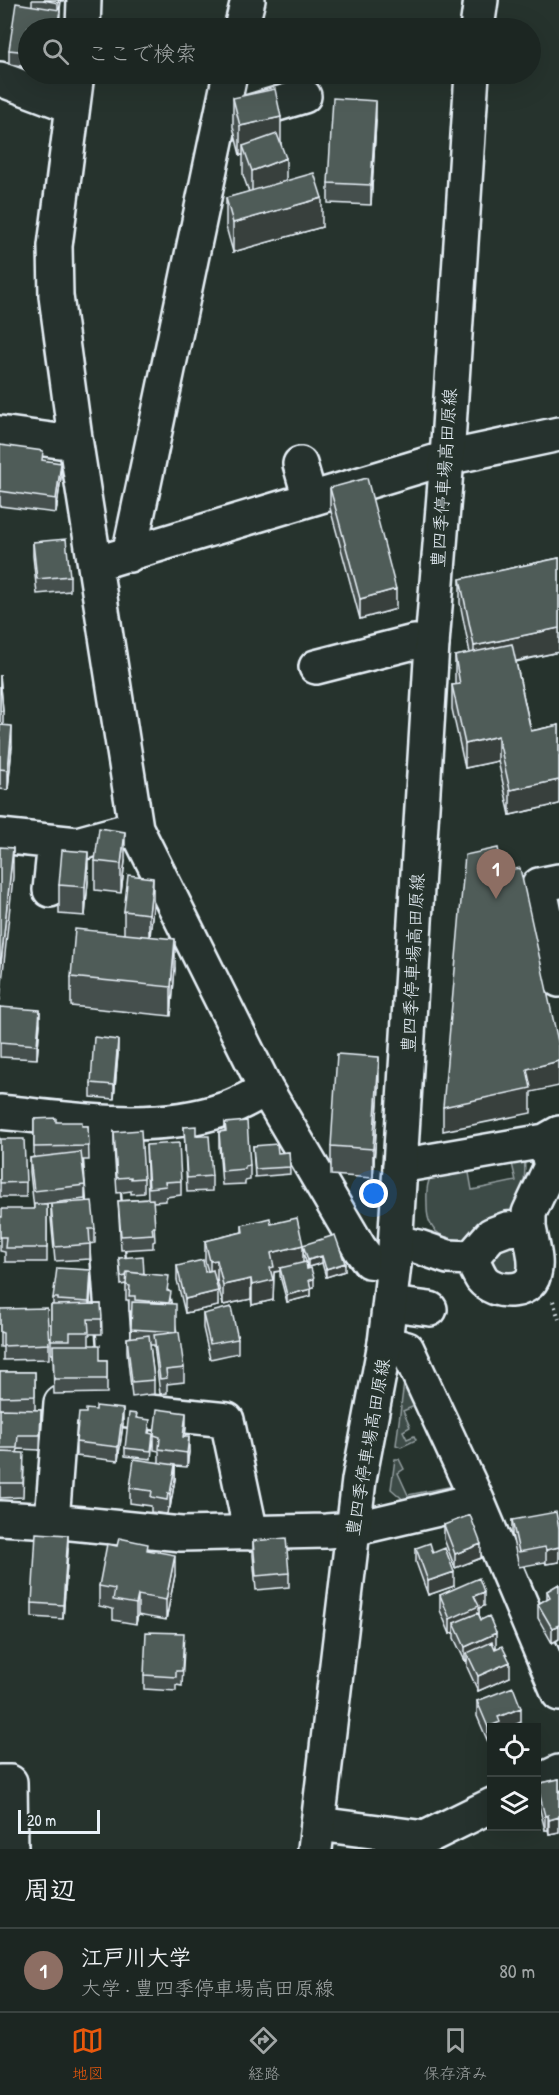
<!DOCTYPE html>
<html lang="ja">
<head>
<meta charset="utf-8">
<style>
	:root { --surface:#1c2622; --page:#252e2a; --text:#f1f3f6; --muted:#a0a5a5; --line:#3a4340; --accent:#ea580c }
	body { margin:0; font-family:"Patrick Hand","Klee One",sans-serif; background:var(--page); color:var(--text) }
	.controls { position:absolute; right:18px; bottom:18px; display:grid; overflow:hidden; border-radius:0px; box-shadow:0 6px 24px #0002 }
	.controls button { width:54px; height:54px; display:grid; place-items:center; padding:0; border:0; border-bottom:2px solid var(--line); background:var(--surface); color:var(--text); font:30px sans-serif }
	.scale { position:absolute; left:18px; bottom:15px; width:82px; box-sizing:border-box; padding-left:6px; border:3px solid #e8f1f8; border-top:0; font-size:16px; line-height:21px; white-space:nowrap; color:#e8f1f8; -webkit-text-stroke:4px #26332d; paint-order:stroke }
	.you { position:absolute; left:374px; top:1194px; width:21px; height:21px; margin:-15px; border:4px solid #fff; border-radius:50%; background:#1a73e8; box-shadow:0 0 0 9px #1a73e833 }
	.badge { display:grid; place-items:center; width:39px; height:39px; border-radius:50%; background:var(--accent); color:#fff; font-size:20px; font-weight:700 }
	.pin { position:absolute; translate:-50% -50px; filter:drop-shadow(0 2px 3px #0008) }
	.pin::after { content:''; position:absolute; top:32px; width:21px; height:18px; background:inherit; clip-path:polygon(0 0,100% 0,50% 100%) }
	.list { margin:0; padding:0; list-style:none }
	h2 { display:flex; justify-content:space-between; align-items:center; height:78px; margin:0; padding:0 24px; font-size:26px }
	h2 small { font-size:20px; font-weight:400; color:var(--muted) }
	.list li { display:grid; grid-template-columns:39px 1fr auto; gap:18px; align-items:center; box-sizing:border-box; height:84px; padding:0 24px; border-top:2px solid var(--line) }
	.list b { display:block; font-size:22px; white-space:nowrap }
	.list p { margin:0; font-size:20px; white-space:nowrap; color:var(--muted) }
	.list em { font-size:20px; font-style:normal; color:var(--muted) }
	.icon { flex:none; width:33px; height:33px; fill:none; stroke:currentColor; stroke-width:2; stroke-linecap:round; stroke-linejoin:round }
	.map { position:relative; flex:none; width:559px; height:1849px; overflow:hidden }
	.search { position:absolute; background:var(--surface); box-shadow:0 6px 24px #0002; left:18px; right:18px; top:18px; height:66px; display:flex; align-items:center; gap:15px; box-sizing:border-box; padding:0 21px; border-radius:33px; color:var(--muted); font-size:22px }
	.sheet { height:162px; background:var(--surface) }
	nav { display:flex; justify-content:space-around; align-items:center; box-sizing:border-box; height:84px; border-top:2px solid var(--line); background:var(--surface); font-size:16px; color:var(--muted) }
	nav a { display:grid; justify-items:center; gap:3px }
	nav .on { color:var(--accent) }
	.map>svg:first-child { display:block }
</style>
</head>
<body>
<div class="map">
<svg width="559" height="1849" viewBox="0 0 559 1849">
	<rect width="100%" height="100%" fill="#26332d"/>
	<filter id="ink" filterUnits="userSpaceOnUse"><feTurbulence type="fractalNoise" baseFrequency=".0167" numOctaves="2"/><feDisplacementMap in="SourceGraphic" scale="12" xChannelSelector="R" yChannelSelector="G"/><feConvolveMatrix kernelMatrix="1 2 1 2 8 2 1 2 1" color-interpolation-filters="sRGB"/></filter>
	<g filter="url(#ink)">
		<!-- green -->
		<path fill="#3e4b47" stroke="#939ea0" stroke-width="1.5" d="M524,1156C527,1179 522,1195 514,1216C503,1222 490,1233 477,1236C452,1244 427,1237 427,1207C427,1194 425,1183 434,1172L468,1167L472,1190L516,1181L511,1159Z
			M516,1241L523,1267L518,1281L489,1271L492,1258L490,1252Z
			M406,1367L417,1405L403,1411L410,1427L403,1431L407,1439L414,1436L416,1440L401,1447L396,1445Z
			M395,1459H399L404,1469L398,1473L408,1495L453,1486L460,1489L406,1502L391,1489Z"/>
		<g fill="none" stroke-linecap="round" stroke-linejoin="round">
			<!-- minor casing -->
			<g stroke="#e8f1f8" stroke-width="38">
				<path id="minor" d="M83,28L84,0
					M241,28L248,0
					M77,74L55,246L56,296L75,438L136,828L266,1089L360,1249L369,1261L394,1264
					M0,79L72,106
					M234,117L304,96
					M0,433L59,441L75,438
					M300,464L310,499
					M129,555L230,74
					M111,559L447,458L559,434
					M316,667L414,642L432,644
					M0,836L77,844L136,828
					M559,881L539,885L559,980
					M50,890L55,842
					M0,1112C74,1119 152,1134 225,1109C239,1105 253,1096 266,1089
					M98,1122L119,1408
					M400,1166L545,1141L559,1133
					M396,1242L419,1247L448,1257L471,1258L491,1235L507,1229L529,1227V1213L551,1166L545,1141
					M471,1258C475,1265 478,1273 482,1279C494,1294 529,1295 534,1274C538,1260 531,1241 529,1227
					M391,1304L430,1309
					M385,1343L407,1349L477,1500L559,1694
					M0,1518L52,1521L181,1534L326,1531L353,1529L477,1500
					M52,1521L61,1403L227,1420L251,1533
					M0,1782H10L11,1849
					M536,1783L559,1772
					M318,1824L425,1838L492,1805"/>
			</g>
			<!-- major casing -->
			<g stroke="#e8f1f8" stroke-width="38">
				<path id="major" d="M477,28L481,0
					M315,1849L359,1480L385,1343L394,1264L432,644L447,458L472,74"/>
			</g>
			<!-- path -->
			<path stroke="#e8f1f8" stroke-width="4" stroke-dasharray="1.5 4.5" stroke-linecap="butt" d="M553,1301L559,1319"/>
			<!-- minor -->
			<use href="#minor" stroke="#26332d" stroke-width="33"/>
			<!-- major -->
			<use href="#major" stroke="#26332d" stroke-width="33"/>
		</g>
		<!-- wall -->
		<path fill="#454f4d" stroke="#e8f1f8" stroke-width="1.5" d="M32,0H64V1H61L60,10L59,28H28V67L9,64V50L32,5Z
			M233,98L281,145L286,181L322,227L233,252L226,227V198L249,192L243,175V155H240L233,127Z
			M376,121L371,205L328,203V183Z
			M0,445L61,477L56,513L0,506Z
			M330,488L396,609L360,619L330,508Z
			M33,542L70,576V591L37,594L33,556Z
			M559,558V652L516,662L531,731L559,725V804L510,815L498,761L465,768L452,709V685H455V656L470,653L460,603V579Z
			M0,675L3,711V725L12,746L8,790L0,789Z
			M95,861H125L121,893L95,890Z
			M88,881L85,916L59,914V885Z
			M153,907L150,937L175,968L171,1016L71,1006V977L124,934V911Z
			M0,1007L40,1024L37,1059L0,1057Z
			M118,1054L114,1099L91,1097V1083Z
			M379,1086L373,1178L331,1175V1146Z
			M34,1119L82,1126H88L89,1160H82L85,1185V1199L43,1204H47V1262H5V1252L0,1251V1217L34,1209L30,1172V1158L34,1157Z
			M225,1123L250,1165V1180L245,1181V1184L222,1185L219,1146V1132L225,1131Z
			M184,1127L196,1136L212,1176V1191L187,1192Z
			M114,1132L144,1178V1193L131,1194V1191L117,1193L114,1146Z
			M0,1139L26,1182V1197H0Z
			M146,1145L181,1181V1195L166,1197V1201L153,1202L155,1241L153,1242V1248L121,1250L118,1201L148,1199Z
			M253,1146L278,1153L289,1152L290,1174L255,1177Z
			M51,1204L95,1229V1243L90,1244V1259L55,1261L51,1218Z
			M271,1224L303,1262L307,1269L314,1287L311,1288V1296L287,1302L280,1276V1271L274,1272L273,1300L252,1305L251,1299L223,1305L217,1280H216L218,1306L185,1313L177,1280V1266L205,1272L208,1271L205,1261V1241L242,1232V1225Z
			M303,1245L345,1271L326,1277L322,1263L308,1267L303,1253Z
			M119,1258L144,1274L169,1291L184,1368V1382L167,1384V1393L160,1394L154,1345H150L154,1380V1394L132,1397L127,1352V1338L131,1337L132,1311H129V1300H126V1284L121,1285Z
			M91,1285L90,1304H101L102,1334H89V1345L100,1360H107V1393L54,1394L53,1354H51V1305H53V1298Z
			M0,1309L49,1344V1359L3,1360V1347H0Z
			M203,1314L238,1339V1353L210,1359L203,1328Z
			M0,1372H35V1410H41L40,1450L18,1449L17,1453L24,1467L23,1497L0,1498Z
			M137,1418L150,1428L149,1433L153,1441L151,1459L125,1456V1448Z
			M123,1424L118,1461L76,1456V1442Z
			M186,1427L185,1437L189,1452L187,1467L175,1466V1479L170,1508H168L167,1514L151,1512V1506L130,1503V1488L159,1462V1451L154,1450V1435Z
			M512,1520L559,1528V1562L546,1564L545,1562L519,1567L512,1535Z
			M444,1525L481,1558L455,1568L444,1539Z
			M253,1541L289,1573V1587L256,1590L253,1556Z
			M117,1546L148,1550L175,1575L166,1620L138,1615L136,1624L113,1620V1609L99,1606V1586Z
			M416,1548L433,1553L454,1586L428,1595L416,1562Z
			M68,1550L63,1619L32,1617V1603Z
			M559,1584V1639L552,1643L538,1618V1604L547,1599V1591Z
			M440,1595L484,1606L479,1608V1615L496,1647L494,1648L510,1677L478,1691L467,1667V1660L465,1661L454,1638V1632L450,1634L440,1610Z
			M184,1648L182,1686L176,1685V1691L144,1689V1675Z
			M477,1701L521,1722L508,1728H492V1740L488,1742L477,1716Z
			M559,1779V1832L549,1834L548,1830H545L537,1798V1784Z"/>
		<!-- shaded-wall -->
		<path fill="#38403e" stroke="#e8f1f8" stroke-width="1.5" d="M59,0H61L58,17V3Z
			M60,10L59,28H57Z
			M376,101V121L371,205V185Z
			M281,117V147L243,146V155H240V126Z
			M286,158V188L252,200V171Z
			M322,198V227L233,252V223Z
			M61,463V477L56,513V499Z
			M396,589V609L360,619V599Z
			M559,628V652L474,670V646Z
			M12,726V746L8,790V770Z
			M498,736V761L465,768V744Z
			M559,780V804L510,815V790Z
			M125,832V861L121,893V864Z
			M13,848V877L0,1001V972Z
			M88,852V881L85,916V887Z
			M153,878V907L149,943V914Z
			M175,939V968L171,1016V987Z
			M40,1010V1024L37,1059V1045Z
			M118,1040V1054L114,1099V1085Z
			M379,1057V1086L373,1178V1149Z
			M559,1061V1086L531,1092V1113L443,1131V1107L527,1069Z
			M303,1245V1266L280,1268V1271L274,1272L273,1300L252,1305V1285L271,1253Z
			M322,1256V1263L308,1267V1260Z
			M217,1260V1280L210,1281V1261Z
			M345,1263V1271L326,1277V1269Z
			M91,1270V1285L89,1317V1302Z
			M251,1279V1299L223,1305V1285Z
			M314,1279V1287L309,1288V1280Z
			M311,1289V1296L287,1302V1295Z
			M218,1291V1306L185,1313V1299Z
			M123,1409V1424L118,1461V1447Z
			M186,1413V1427L183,1451V1437Z
			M189,1437V1452L187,1467V1453Z
			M175,1465V1479L170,1508V1494Z
			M68,1535V1550L63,1619V1605Z
			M481,1544V1558L455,1568V1554Z
			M559,1547V1562L546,1564V1550Z
			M175,1555V1575L166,1620V1600Z
			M454,1572V1586L428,1595V1581Z
			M484,1592V1606L479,1608V1621L454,1623V1632L450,1634V1619L474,1596Z
			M138,1595V1615L136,1624V1604Z
			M559,1625V1639L552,1643V1628Z
			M496,1633V1647L470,1659L467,1653V1660L465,1661V1647Z
			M510,1662V1677L478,1691V1676Z
			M521,1708V1722L508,1728H492V1740L488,1742V1727L498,1717Z
			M548,1815V1830H545V1816Z
			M559,1817V1832L549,1834V1820Z"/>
		<!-- building -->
		<path fill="#505c59" stroke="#e8f1f8" stroke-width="1.5" d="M43,0H59L58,3Z
			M16,3L60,10L57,28H28V52L9,50Z
			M275,89L281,117L240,126L233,98Z
			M333,98L376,101L371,185L328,183Z
			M277,134L286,158L252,171L243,146Z
			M314,173L322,198L233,223L226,198Z
			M0,445L43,451L42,460L61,463L56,499L0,491Z
			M367,478L396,589L360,599L330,488Z
			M66,539L70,576L37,579L33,542Z
			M559,558V628L474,646L460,579Z
			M512,644L531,731L559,725V780L510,790L498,736L465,744L452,685L460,684L455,656Z
			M0,675L3,711H0Z
			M0,725L12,726L8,770L0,769Z
			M99,828L125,832L121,864L95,861Z
			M0,847L13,848L0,972Z
			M498,848L503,871L520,868L559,1046V1061L527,1069L531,1088L443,1107L465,855Z
			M62,850L88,852L85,887L59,885Z
			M128,875L153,878L149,914L124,911Z
			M75,929L175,939L171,987L71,977Z
			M0,1007L40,1010L37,1045L0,1042Z
			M94,1037L118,1040L114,1085L91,1083Z
			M337,1054L379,1057L373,1149L331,1146Z
			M56,1118V1122H82V1126H88L89,1146L34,1147V1119Z
			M247,1121L250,1165L245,1166V1169L222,1171L219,1132L226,1131L225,1123Z
			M196,1126V1136H209L212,1176L187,1178L184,1127Z
			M141,1130L144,1178L131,1179V1177L117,1178L114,1132Z
			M0,1139H24L26,1182L0,1183Z
			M179,1143L181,1181L165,1182L166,1186L149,1188L146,1145Z
			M277,1144L278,1153L289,1152L290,1167L255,1169L253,1146Z
			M81,1152L85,1185L34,1191L30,1158Z
			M153,1199L155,1227H152L153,1234L121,1236L118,1201Z
			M92,1201L95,1229H89L90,1244L55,1247L51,1204Z
			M34,1204H47V1248H5L6,1237H0V1217H2V1209H34Z
			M270,1218L271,1224L297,1218L303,1245L271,1253L274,1267L270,1268L273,1280L252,1285L251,1279L223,1285L217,1260L210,1261L205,1241L243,1232L242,1225Z
			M335,1235L345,1263L326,1269L322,1256L308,1260L303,1245Z
			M143,1256L144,1274L127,1272L126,1276L121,1277L119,1258Z
			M203,1260L205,1272L213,1270L218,1291L185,1299L177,1266Z
			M306,1262L307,1269L311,1268L314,1279L309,1280L311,1289L287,1295L280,1268Z
			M57,1268L91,1270L89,1302L58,1300V1298H53Z
			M127,1272L169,1276L167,1291L171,1292L169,1303L135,1300V1296H129L130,1286L126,1285Z
			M132,1302L176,1304V1332L131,1329Z
			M101,1304L102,1319H88L89,1332H70V1340H51V1305Z
			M231,1307L238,1339L210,1344L203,1314Z
			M47,1308L49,1344L3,1346V1333L0,1332V1309Z
			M179,1332L184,1368L166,1370L167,1378L160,1379L154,1335Z
			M149,1335L154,1380L132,1382L127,1338Z
			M53,1345H100V1360H107V1379H54Z
			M0,1372H35V1396L0,1397Z
			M96,1406L123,1409L118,1447L76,1442L79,1413H86V1409L96,1410Z
			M0,1409L41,1410L40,1435H18L17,1448H0Z
			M157,1409L186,1413L183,1437H189L187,1453L159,1449L160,1437L154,1435Z
			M129,1413L137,1414L136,1418L150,1420L148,1433L153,1434L151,1451L125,1448Z
			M0,1452L24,1453L23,1483H0Z
			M134,1459L175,1465L170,1494L168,1493L167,1500L151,1497L152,1491L130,1488Z
			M556,1512L559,1528V1547L546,1550L545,1547L519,1552L512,1520Z
			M470,1515L481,1544L455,1554L444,1525Z
			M36,1533L68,1535L63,1605L32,1603Z
			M119,1538L148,1544L147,1550L175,1555L166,1600L138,1595L136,1604L113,1600L115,1589L99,1586L107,1544L117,1546Z
			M286,1538L289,1573L256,1576L253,1541Z
			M430,1543L433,1553L445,1548L454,1572L428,1581L416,1548Z
			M479,1578L484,1592L474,1596L479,1606L450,1619L440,1595Z
			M559,1584V1625L552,1628L538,1604L550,1597L547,1591Z
			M478,1613L481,1620L489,1616L496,1633L465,1647L454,1623Z
			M146,1632L184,1633L182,1671H176V1677L144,1675Z
			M492,1642L495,1649L502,1646L510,1662L478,1676L467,1653Z
			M513,1687L521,1708L498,1717L500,1722L488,1727L477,1701Z
			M559,1779V1817L549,1820L548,1815L545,1816L537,1784Z"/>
	</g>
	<g text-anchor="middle" stroke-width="6" stroke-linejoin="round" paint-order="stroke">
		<!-- street labels -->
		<g font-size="18" fill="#e8f1f8" stroke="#26332d">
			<text transform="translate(444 478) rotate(-86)" y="6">豊四季停車場高田原線</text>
			<text transform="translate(413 963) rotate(-87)" y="6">豊四季停車場高田原線</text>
			<text transform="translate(368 1447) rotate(-80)" y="6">豊四季停車場高田原線</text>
		</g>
	</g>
</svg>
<div class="controls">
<button><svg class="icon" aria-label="locate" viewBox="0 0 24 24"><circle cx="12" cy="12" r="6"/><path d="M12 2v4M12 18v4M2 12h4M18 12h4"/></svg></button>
<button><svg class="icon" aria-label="layers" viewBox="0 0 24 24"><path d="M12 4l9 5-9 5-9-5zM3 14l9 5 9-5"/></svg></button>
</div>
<div class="scale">20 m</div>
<div class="you"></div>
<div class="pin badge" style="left:496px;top:899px;background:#8d6e63">1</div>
<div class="search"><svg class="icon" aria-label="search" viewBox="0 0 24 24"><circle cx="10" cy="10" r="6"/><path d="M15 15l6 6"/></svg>ここで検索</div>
</div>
<section class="sheet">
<h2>周辺<small></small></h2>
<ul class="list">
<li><span class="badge" style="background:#8d6e63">1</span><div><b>江戸川大学</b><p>大学 · 豊四季停車場高田原線</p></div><em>80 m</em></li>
</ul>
</section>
<nav>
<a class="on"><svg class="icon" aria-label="map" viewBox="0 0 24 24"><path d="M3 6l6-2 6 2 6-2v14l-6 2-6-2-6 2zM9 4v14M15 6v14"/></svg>地図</a>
<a><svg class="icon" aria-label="directions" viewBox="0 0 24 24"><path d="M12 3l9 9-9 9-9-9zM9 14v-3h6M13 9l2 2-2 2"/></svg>経路</a>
<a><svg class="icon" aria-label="saved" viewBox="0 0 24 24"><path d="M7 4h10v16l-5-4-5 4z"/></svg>保存済み</a>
</nav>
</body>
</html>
